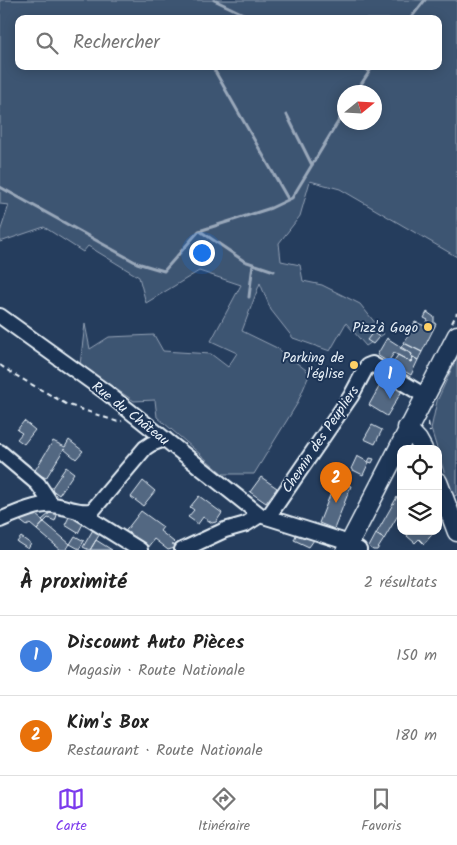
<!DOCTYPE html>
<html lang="fr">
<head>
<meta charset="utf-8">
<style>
	:root { --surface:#fff; --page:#f2f2f2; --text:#222; --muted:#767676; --line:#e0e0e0; --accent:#7c3aed }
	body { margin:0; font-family:Kalam,sans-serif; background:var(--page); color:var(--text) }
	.controls { position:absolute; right:15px; bottom:15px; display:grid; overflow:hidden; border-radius:10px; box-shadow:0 2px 12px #0003 }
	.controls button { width:45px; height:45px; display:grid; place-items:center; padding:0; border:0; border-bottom:1px solid var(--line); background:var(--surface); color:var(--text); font:25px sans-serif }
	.compass { position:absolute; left:337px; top:85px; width:45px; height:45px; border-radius:50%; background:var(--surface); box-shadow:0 2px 12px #0003; rotate:72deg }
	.you { position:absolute; left:201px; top:252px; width:18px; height:18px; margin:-12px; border:4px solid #fff; border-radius:50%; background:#1a73e8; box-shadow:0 0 0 8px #1a73e833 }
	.badge { display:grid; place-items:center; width:32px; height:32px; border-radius:50%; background:var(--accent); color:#fff; font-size:16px; font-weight:700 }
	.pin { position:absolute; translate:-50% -41px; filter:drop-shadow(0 1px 2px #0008) }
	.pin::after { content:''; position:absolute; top:26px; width:18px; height:15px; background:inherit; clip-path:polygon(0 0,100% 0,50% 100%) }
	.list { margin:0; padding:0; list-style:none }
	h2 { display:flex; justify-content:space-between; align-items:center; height:65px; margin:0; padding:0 20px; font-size:21px }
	h2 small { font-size:16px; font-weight:400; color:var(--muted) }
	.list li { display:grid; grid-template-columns:32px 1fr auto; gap:15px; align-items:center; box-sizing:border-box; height:80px; padding:0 20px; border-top:1px solid var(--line) }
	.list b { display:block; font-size:19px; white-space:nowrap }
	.list p { margin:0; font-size:16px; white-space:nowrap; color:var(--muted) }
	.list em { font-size:16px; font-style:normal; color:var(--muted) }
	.icon { flex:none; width:28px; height:28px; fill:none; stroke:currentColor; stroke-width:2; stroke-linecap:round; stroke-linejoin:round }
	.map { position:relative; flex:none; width:457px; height:550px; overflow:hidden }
	.search { position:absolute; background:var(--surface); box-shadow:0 2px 12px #0003; left:15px; right:15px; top:15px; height:55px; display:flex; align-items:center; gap:12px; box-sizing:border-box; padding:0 18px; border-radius:10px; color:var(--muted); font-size:19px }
	.sheet { height:225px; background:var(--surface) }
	nav { display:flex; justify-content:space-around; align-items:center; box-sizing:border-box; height:70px; border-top:1px solid var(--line); background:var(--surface); font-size:14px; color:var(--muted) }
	nav a { display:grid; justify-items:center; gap:2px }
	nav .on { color:var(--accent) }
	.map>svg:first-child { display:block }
</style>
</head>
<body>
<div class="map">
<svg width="457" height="550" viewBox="0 0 457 550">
	<rect width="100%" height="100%" fill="#253d5d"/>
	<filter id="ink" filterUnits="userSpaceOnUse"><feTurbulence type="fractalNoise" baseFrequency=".02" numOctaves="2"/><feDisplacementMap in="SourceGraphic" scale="10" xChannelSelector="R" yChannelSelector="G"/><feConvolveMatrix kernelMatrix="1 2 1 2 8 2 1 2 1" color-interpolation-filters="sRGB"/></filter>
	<g filter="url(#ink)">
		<!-- green -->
		<path fill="#3e5472" stroke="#93a2b5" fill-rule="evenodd" d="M0,0H457V257L340,189L310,181L300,216L279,243L281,261L300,265L303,281L322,285L360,304L384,334L366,346L346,323L330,351L293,338L271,310L260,283L242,331L277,348L310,373L297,404L254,474H223L157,417L155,400L134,401L80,365L85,324L90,349L109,337L154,335L163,351L211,354L228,367L237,353L211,341L241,285L199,271L146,303L139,277L88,246L83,252L44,227L0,242V232L9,205L0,204ZM19,19H438V66H19ZM344,92H374V122H344Z
			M457,357V495L452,497L431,429L437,401Z"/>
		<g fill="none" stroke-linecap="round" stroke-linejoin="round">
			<!-- stream -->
			<path stroke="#99a8ba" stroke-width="3" d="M214,0L254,19
				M410,19L425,0
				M212,66L288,199
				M360,66L369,71
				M356,92L373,66
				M287,115L312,165
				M0,187L137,263L164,271L199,231L271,208L292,198L344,112
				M200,231L244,261L274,271
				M249,297L253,264"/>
		</g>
		<!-- building -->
		<path fill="#536782" stroke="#e8f1f8" d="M427,312L434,317V323L436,324L422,352L404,343L408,335V331L411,329L415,322L425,326L428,320L424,318Z
			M373,332L379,337L373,344L367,340Z
			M387,338L412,354L411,356L413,357L411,362L394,353L388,362L377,355Z
			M404,343L422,352L418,360L411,356L412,354L400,348Z
			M398,355L411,362L413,357L418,360L411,375L392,364Z
			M383,380L402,391L387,416L369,405Z
			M24,421L35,430L24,444L17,439L22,433L17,430Z
			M372,425L382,430L375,444L364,439Z
			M69,440L83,451L76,459L64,449L46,478L34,472L53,441L65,447Z
			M357,456L368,462L370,458L374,459L372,463L369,462L363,475L351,469Z
			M66,467L74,473L59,495L51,489Z
			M261,477L277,488L266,503L250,492Z
			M336,480L351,486L334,529L319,523Z
			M143,481L155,491L143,506L131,497Z
			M199,496L222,513L216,522L212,523L203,517L198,524L188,517L194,510L190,507Z
			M397,497L401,499V510L384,539L376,534Z
			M141,511L163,527L160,531L174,542L172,544L178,547L168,550L154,539L147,548L124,533Z
			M51,512H58L55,521L48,518L44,522L42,520Z
			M34,513L44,522L37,530L30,524L27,526L18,519Z
			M70,515L84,522L78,533L65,525Z
			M44,522L70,544L66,550H61L37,530Z
			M94,528L101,532L90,550H89L83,547Z
			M410,531H435L424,544L419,539L415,543L407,536Z
			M376,534L384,539L377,550H373L369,547Z
			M296,535L314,540L309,547L294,540Z
			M75,536L84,541L79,549L70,544Z
			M21,537L31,544L28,549L17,542Z
			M96,540L112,550H90Z"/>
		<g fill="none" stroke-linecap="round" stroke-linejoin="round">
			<!-- minor casing -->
			<g stroke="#e8f1f8" stroke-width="18">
				<path id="minor" d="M0,316L107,393L260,515
					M0,452L38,484L52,505
					M79,512L140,550
					M268,517L351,396L367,366L372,364L425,396
					M0,520C14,514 38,503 53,505C68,507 75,513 92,511L145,448L151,444L165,439
					M182,550L225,530L246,524L260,515L340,540L359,550"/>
			</g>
			<!-- major casing -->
			<g stroke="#e8f1f8" stroke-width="21">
				<path id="major" d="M407,428L418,440L423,449
					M438,482L457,532
					M346,550L457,335"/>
			</g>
			<!-- path -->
			<path stroke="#e8f1f8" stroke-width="2" stroke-dasharray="5 4" stroke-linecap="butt" d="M452,323L457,313
				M0,365L10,372L66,404L118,422L122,421
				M428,422L430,432
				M438,458L441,469"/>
			<!-- minor -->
			<use href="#minor" stroke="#1d3557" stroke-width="14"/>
			<!-- major -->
			<use href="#major" stroke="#1d3557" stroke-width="18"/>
		</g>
	</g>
	<!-- markers -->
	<g fill="#ffd166" stroke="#1d3557" stroke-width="2">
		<circle cx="428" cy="327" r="5"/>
		<circle cx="354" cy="365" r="5"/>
	</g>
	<g text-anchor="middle" stroke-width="4" stroke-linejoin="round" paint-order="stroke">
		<!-- poi labels -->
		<g font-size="14" fill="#e8f1f8" stroke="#1d3557" text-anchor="end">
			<text x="418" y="332">Pizz'à Gogo</text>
			<text x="344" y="362">Parking de<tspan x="344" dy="16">l'église</tspan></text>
		</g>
		<!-- street labels -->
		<g font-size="14" fill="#e8f1f8" stroke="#1d3557">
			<text transform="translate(131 413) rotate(38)" y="5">Rue du Château</text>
			<text transform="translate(320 439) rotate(-56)" y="5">Chemin des Peupliers</text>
		</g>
	</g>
</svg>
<div class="controls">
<button><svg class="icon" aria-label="locate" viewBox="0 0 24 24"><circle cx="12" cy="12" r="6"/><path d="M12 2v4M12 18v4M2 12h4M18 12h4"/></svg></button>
<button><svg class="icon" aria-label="layers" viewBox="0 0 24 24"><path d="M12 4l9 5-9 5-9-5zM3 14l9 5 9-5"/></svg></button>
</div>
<svg class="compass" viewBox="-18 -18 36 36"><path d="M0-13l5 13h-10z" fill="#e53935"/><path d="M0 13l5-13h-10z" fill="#767676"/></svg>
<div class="you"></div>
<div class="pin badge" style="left:390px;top:399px;background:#3f7fe0">1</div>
<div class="pin badge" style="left:336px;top:503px;background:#e8710a">2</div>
<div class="search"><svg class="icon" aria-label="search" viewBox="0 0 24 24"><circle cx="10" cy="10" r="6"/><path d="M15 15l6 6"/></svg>Rechercher</div>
</div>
<section class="sheet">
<h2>À proximité<small>2 résultats</small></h2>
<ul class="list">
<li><span class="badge" style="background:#3f7fe0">1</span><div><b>Discount Auto Pièces</b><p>Magasin · Route Nationale</p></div><em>150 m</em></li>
<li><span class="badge" style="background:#e8710a">2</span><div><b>Kim's Box</b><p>Restaurant · Route Nationale</p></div><em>180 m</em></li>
</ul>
</section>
<nav>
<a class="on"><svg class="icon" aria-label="map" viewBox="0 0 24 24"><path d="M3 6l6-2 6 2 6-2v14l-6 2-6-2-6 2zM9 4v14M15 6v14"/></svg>Carte</a>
<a><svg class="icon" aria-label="directions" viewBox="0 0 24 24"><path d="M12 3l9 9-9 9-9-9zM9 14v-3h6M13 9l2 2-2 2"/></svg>Itinéraire</a>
<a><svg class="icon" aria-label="saved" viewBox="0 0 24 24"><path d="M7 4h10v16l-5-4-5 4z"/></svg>Favoris</a>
</nav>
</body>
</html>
